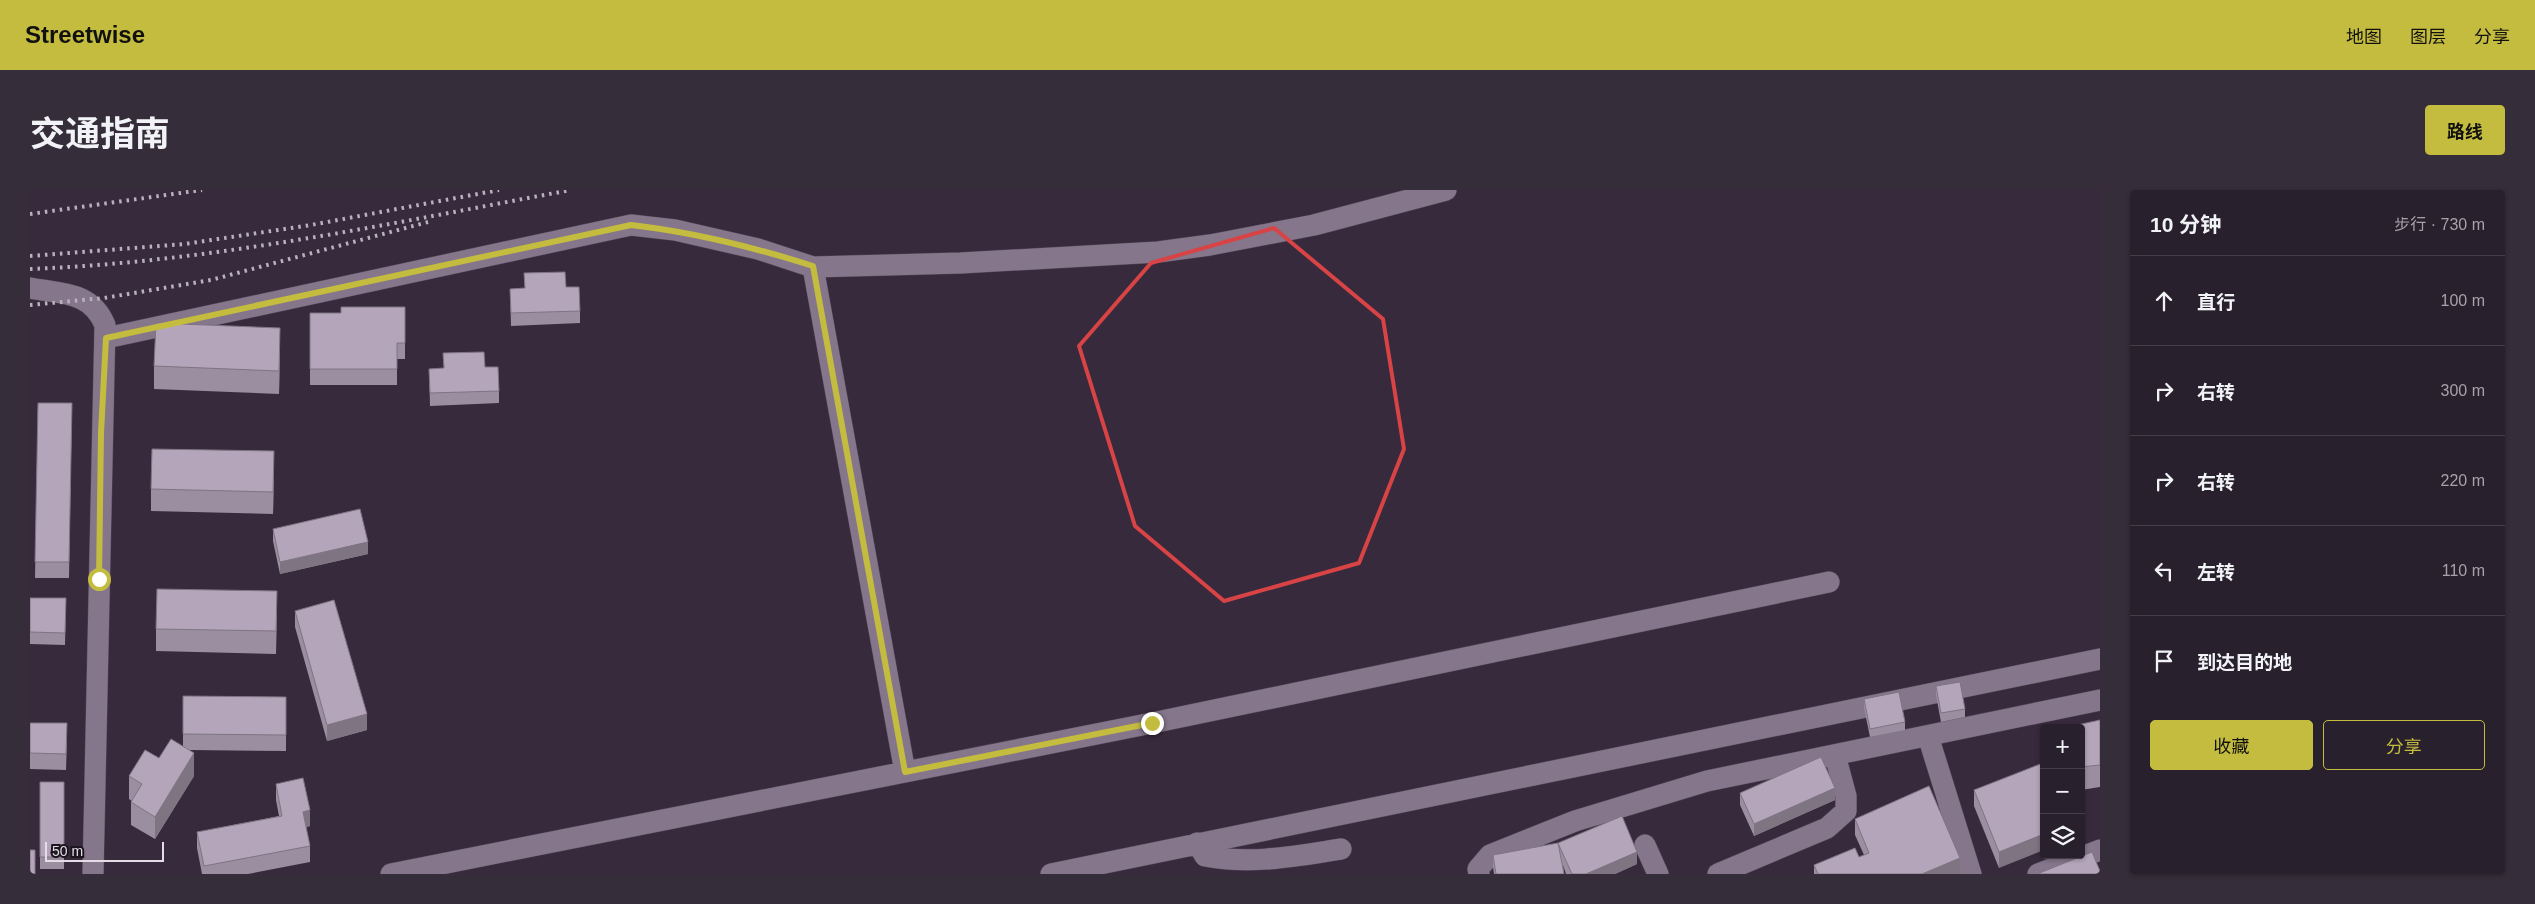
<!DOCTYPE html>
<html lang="zh">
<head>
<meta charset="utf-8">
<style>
	:root { --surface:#29202d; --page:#352d39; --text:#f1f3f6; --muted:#a5a3aa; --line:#453e49; --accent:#c4bc3e }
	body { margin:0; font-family:Arial,"Noto Sans SC",sans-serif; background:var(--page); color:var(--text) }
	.controls { position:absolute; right:15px; bottom:15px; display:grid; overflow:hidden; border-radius:5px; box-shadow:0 1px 4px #0004 }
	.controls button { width:45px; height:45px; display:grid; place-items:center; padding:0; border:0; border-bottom:1px solid var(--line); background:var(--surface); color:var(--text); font:25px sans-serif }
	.scale { position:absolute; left:15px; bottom:12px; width:119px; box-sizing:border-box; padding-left:5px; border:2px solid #e4dce7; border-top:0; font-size:14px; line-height:18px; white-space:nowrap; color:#e4dce7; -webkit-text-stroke:4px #1b151d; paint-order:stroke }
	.stop { position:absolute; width:15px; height:15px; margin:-11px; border:4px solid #c4bc3e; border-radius:50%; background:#fff }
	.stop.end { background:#c4bc3e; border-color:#fff; box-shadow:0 1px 5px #0008 }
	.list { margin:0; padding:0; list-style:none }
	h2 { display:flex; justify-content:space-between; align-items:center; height:65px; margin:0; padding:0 20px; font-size:21px }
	h2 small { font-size:16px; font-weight:400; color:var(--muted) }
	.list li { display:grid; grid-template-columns:32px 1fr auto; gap:15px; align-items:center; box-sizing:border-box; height:90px; padding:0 20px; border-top:1px solid var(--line) }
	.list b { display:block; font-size:19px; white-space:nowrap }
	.list em { font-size:16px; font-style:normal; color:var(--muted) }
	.actions { display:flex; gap:10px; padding:15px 20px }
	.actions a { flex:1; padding:11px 0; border:1px solid var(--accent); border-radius:5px; text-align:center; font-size:18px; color:var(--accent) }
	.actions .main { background:var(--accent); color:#111 }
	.icon { flex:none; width:28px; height:28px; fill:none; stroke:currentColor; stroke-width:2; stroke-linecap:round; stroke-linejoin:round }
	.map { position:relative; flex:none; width:2070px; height:684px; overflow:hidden; border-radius:5px }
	header { display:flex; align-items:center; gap:30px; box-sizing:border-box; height:70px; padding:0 25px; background:var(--accent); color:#111 }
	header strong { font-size:24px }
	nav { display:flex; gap:28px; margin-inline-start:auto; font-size:18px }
	.intro { display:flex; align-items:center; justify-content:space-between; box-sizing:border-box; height:120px; padding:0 30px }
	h1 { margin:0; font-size:35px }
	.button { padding:12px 22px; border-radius:5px; background:var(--accent); color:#111; font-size:18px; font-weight:700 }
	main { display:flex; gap:30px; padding:0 30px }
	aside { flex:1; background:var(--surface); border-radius:5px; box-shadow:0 1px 4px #0004 }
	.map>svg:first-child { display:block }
</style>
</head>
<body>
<header>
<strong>Streetwise</strong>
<nav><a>地图</a><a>图层</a><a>分享</a></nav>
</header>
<div class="intro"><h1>交通指南</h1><a class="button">路线</a></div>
<main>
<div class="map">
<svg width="2070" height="684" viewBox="0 0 2070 684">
	<rect width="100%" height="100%" fill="#372a3c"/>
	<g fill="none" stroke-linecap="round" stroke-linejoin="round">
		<!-- minor casing -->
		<g stroke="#514755" stroke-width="22">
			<path id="minor" d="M783,77L875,582
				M0,98C32,104 61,101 75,135L63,684
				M76,148L601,35L645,40L728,59L783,77L931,73L1128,62L1180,55L1284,35L1416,0
				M1898,546L1941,684
				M1167,653L1175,666C1222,675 1265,666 1311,659
				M1615,655L1628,684
				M361,684L1122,533L1799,392
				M1021,684L2070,469
				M1449,684L1448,679L1460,665L1545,631L1677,591L2070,510
				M1688,684L1797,638L1816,621V606L1805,565
				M2008,684L2070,660"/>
		</g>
		<!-- minor -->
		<use href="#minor" stroke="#85768b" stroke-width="21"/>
		<!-- rail -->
		<path stroke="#bbb1be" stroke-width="4" stroke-dasharray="2.5 5" stroke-linecap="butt" d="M0,24L172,0
			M0,66L155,54L281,35L469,0
			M0,79C182,72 362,33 541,0
			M0,115L74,108L181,90L398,32"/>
	</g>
	<!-- wall -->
	<path fill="#9b8ea0" d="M494,83L536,97L550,121V133L481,136L480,99L495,98Z
		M375,117V169H367V195H280V123H311Z
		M250,160L249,204L124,199V176Z
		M413,163L455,177L469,201V213L400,216L399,179L414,178Z
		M8,213H42L39,388H5Z
		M244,284L243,324L121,321V299Z
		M243,339L338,364L250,384L243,351Z
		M0,408H36L35,455L0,454Z
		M265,421L337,540L297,551L265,437Z
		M247,423L246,464L126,461V439Z
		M1906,496L1935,519V527L1911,532L1906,505Z
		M153,506L256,507V561L160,560L164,586L125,649L101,635V612L102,611L99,609V586L129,568L153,557Z
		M1834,509L1875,532V540L1840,547L1834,518Z
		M2070,530V597L2051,600V538Z
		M0,533L37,550L36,580L0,579Z
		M2014,574L1969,678L1944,616V600Z
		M10,592H34V679H10Z
		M246,594L280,636L276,637L280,656V672L218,684H172L167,658V642L249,626L246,610Z
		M1710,603L1805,610L1724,646L1710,615Z
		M1825,629L1930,684H1784V675L1829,667L1834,665L1825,645Z
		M1528,653L1607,674L1585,684H1536L1533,675L1534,684H1464L1463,677V665Z"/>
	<!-- shaded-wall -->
	<path fill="#7e7482" d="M250,138V160L249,204V181Z
		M244,261V284L243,324V302Z
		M338,352V364L250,384V372Z
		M337,524V540L297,551V535Z
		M164,563V586L125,649V627Z
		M1805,598V610L1724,646V634Z
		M280,620V636L273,638V622Z
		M2014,644V660L1969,678V662Z
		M1607,662V674L1585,684H1556Z
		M1930,668V684H1892Z"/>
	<!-- building -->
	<path fill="#b4a5ba" stroke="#7e7482" d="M535,82L536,97H549L550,121L481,123L480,99L495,98L494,83Z
		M311,117H375V153H367V179H280V123H311Z
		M126,133L250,138L249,181L124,176Z
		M454,162L455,177H468L469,201L400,203L399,179L414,178L413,163Z
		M8,213H42L39,372H5Z
		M122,259L244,261L243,302L121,299Z
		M330,319L338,352L250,372L243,339Z
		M127,399L247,401L246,441L126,439Z
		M0,408H36L35,443L0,442Z
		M304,410L337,524L297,535L265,421Z
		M1930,492L1935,519L1911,523L1906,496Z
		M1869,502L1875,532L1840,539L1834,509Z
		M153,506L256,507V545L153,544Z
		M2070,530V575L2051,577V538H2038V537Z
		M0,533H37L36,564L0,563Z
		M141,549L164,563L125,627L101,612L112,594L99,586L115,560L129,568Z
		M1791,567L1805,598L1724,634L1710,603Z
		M2013,573L2014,644L1969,662L1944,600Z
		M273,588L280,620L273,622L280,656L174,676L167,642L252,626L246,594Z
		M10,592H34V667H10Z
		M1899,596L1930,668L1892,684H1788L1784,675L1825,658L1829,667L1839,663L1825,629Z
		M1592,626L1607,662L1556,684H1542L1528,653L1534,684H1466L1463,665L1528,653Z
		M0,660H5V684H0Z
		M2062,662L2070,681V684H2007Z"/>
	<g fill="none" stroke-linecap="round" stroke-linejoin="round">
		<!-- route -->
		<path stroke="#c4bc3e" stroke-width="6" d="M69,389L71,243L76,148L601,35C663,42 723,57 783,76L875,582L1122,533"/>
	</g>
	<!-- marked area -->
	<path fill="none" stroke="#d84345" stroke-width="4" stroke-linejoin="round" d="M1244,38L1353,129L1374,259L1329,373L1194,411L1105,336L1049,156L1121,73Z"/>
</svg>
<div class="controls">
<button>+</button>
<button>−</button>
<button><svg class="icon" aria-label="layers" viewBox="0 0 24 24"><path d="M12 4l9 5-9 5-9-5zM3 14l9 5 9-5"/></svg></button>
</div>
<div class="scale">50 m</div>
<div class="stop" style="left:69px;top:389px"></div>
<div class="stop end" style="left:1122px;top:533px"></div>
</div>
<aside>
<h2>10 分钟<small>步行 · 730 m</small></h2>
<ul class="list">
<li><svg class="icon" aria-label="ahead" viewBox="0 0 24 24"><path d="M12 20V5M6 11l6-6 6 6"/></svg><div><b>直行</b></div><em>100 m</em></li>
<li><svg class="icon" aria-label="right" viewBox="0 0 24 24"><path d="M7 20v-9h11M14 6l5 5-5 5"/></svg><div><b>右转</b></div><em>300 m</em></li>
<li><svg class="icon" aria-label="right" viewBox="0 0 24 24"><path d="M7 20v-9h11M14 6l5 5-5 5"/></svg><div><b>右转</b></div><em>220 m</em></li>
<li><svg class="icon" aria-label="left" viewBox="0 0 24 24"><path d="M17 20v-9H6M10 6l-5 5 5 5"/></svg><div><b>左转</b></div><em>110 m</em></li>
<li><svg class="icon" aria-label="arrive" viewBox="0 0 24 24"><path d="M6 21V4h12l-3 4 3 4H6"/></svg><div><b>到达目的地</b></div></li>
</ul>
<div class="actions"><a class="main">收藏</a><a>分享</a></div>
</aside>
</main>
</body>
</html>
